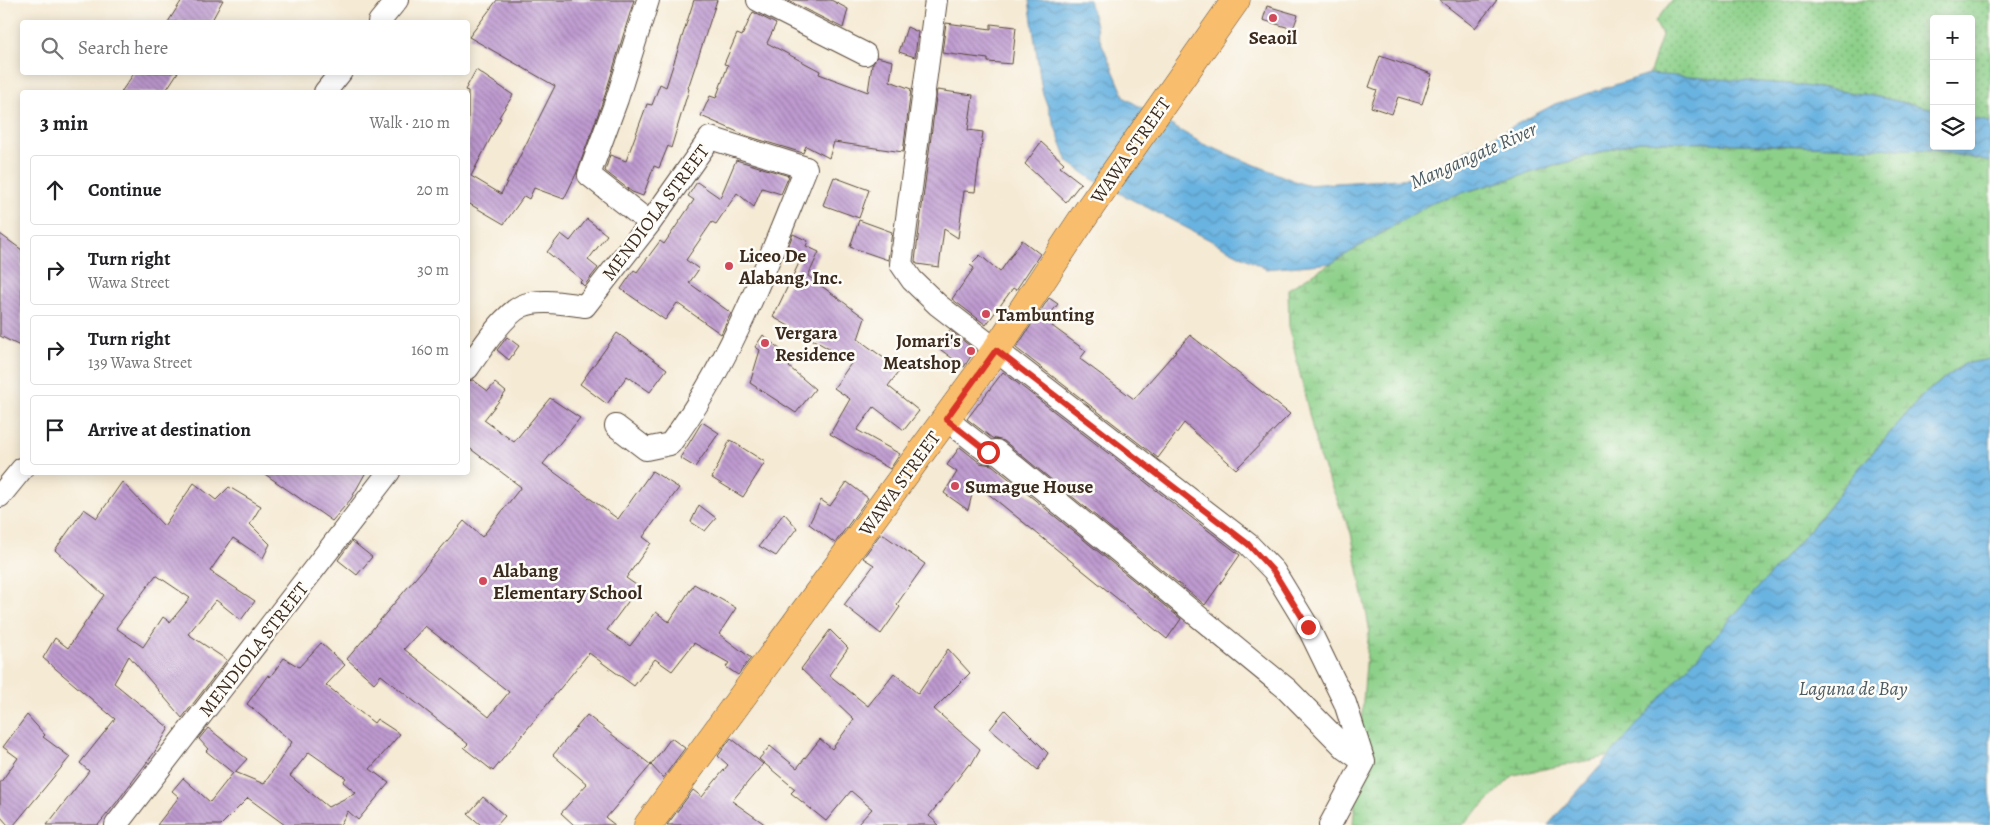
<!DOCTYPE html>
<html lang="en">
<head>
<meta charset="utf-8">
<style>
	:root { --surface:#fff; --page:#f6f6f6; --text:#202124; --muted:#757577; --line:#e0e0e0 }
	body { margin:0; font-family:Alegreya,serif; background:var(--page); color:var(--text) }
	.controls { position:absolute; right:15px; top:15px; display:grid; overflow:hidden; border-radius:5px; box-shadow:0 2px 12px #0003 }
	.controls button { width:45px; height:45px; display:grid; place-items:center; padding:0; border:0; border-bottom:1px solid var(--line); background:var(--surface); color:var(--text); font:25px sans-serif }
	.stop { position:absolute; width:15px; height:15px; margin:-11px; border:4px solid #d93025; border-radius:50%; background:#fff }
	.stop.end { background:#d93025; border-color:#fff; box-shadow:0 1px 5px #0008 }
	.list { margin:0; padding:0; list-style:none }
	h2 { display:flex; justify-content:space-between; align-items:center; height:65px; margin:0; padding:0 20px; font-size:21px }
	h2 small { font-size:16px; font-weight:400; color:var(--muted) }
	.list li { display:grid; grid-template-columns:32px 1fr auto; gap:15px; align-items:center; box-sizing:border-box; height:70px; margin:0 10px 10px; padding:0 10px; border:1px solid var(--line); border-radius:5px }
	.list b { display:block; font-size:19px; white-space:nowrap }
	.list p { margin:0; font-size:16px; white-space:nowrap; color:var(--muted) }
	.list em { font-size:16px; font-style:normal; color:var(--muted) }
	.icon { flex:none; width:28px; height:28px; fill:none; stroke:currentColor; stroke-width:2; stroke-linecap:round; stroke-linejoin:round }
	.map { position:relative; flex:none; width:1990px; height:825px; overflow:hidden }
	.search { position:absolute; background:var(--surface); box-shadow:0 2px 12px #0003; left:20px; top:20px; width:450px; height:55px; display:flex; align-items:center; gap:12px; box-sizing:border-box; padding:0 18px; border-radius:5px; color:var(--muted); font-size:19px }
	.panel { position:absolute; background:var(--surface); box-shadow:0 2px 12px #0003; left:20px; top:90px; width:450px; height:385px; border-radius:5px }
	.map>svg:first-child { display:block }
</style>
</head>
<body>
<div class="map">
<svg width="1990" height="825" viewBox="0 0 1990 825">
	<defs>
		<pattern id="grass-dots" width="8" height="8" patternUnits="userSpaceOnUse" patternTransform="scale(1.25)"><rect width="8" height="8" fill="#8cd089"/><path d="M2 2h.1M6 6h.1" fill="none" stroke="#74a96f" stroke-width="1.8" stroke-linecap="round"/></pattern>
		<pattern id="wetland-marsh" width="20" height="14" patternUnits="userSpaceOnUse" patternTransform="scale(1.25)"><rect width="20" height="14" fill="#8cd089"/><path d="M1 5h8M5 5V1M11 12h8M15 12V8" fill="none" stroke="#74a96f"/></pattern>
		<pattern id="water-waves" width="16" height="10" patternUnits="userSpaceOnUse" patternTransform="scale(1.25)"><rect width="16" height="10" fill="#69b3e1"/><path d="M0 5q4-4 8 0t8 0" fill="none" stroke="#5892b6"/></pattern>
		<pattern id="building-back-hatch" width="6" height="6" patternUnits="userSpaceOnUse" patternTransform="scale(1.25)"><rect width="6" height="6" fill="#be9ad0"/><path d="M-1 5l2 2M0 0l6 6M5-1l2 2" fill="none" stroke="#9c7ea8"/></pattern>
	</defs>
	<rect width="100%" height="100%" fill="#fdfcf7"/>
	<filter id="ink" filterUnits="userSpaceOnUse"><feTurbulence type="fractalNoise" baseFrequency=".02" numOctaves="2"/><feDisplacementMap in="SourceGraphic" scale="10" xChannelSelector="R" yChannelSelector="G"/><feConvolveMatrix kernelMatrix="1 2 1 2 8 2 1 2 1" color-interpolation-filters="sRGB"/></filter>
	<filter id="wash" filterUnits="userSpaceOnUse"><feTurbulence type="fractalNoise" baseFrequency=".0096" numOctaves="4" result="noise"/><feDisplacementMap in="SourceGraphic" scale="20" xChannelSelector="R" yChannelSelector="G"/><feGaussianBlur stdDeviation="1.12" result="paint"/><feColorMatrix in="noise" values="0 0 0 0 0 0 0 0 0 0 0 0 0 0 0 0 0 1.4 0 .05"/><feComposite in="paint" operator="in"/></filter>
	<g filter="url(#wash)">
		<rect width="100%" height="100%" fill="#f5ead4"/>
		<!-- grass -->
		<path fill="url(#grass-dots)" stroke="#647d54" d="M1672,0H1990V122L1971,118V19H1934V109L1869,95L1789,84L1645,88L1662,35L1655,22Z"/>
		<!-- wetland -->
		<path fill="url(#wetland-marsh)" stroke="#647d54" d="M1639,141L1934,150L1990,162V359L1964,364L1924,394L1859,468L1820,518L1611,756L1514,775L1463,825H1353L1369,627L1351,533L1319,457L1289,327L1288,289L1435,201Z"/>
		<!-- water -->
		<path fill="url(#water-waves)" stroke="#526e80" d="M1029,0H1089L1099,37L1125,98L1203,144L1305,185L1415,178L1555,104L1649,74L1789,84L1869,95L1934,109V146H1971V118L1990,122V162L1934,150L1639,141L1435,201L1332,263L1266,269L1092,179L1068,162L1042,91Z
			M1990,359V825H1548L1820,518L1859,468L1924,394L1964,364Z"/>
		<g id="blocks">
			<!-- building -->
			<path fill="url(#building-back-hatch)" fill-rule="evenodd" d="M182,0H223L211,22H168Z
				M497,0H634L605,95L577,172L564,199L534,188L529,199L524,196L504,224L468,203V91L465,90L476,70L513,95L499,117L501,118L471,176L501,194L555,86L469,37Z
				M694,0H717L688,88L689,89L671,148L668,146L659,168L654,166L643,196L632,192L605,171L610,155L626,161L647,104L652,105L660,84L666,87Z
				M787,0H831L848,9L843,28Z
				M1439,0H1497L1475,28Z
				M1267,6L1298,15L1293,29L1263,20Z
				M753,12L776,24L767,43L820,71L819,74L868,92L872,65L877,57L893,61L890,81L911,89L903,152L834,142L829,158L806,146L803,153L747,136L701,116L710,96L716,98L728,65L724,64L737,34L742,36Z
				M946,23L991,29V24L1016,27L1012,64L988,62V59L942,53Z
				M907,27L918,32L915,57L899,52Z
				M1380,56L1432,74L1422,104L1398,97L1392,114L1371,107L1377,90L1369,87Z
				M135,72H178L165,92H121Z
				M937,90L973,95L968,130L983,132L975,192L964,191L958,238L944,229L939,267L917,264L915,261Z
				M1041,142L1064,163L1060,167L1081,183L1066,202L1025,164Z
				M736,160L789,176L781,194L762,188L754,207L737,193L716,224L712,222L686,260L699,269L689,283L731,313L721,334L677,303L665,320L621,289L634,270L637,272L660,241L664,244L694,200L688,196L697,182L720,198Z
				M834,177L869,190L859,218L823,205Z
				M587,219L607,235L588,260L598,268L584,286L580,282L582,280L547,252L561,234L570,241Z
				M859,220L892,232L888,260L850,247Z
				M0,234L22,250V347L0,336Z
				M793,234L808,241L806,246L819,252L808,276L865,318L858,339L900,370L888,386L919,411L904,430L874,407L857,430L900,454L890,469L830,434L850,399L834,388L852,362L773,317L800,261L785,255Z
				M1022,240L1040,254L1016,290L1013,288L986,325L952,299L974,268L970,265L980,255L1000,272Z
				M1049,298L1058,304L1048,317L1055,322L1052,326L1086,351L1080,359L1134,399L1190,335L1290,414L1236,469L1184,423L1158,458L1016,348Z
				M950,330L975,350L964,367L937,347Z
				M617,333L667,369L650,392L627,376L607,404L580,384Z
				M763,335L794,361L789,367L815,389L796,413L750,383L760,350L755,347Z
				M507,337L519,346L509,360L497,350Z
				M1003,372L1240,555L1205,605L1004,441L992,438L967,419Z
				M473,380L488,391L495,383L506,392L484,420L514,442L550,398L580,418L543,464L618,519L652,471L679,488L643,537L651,543L626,578L639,587L607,630L630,646L656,612L669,622L694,584L736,608L719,634L751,658L738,675L726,667L729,663L694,643L672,671L655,659L634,686L589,653L493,771L464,748L468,744L381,675L374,683L347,659L464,521L482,537L521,487L468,447V381ZM425,626L509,692L489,717L404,649Z
				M702,422L719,433L695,467L680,458Z
				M730,440L765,462L743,497L712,478Z
				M960,447L980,463L992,465L1181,619L1167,639L975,483L968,510L944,493L957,472L947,465Z
				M262,472H366L351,499L332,521Z
				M122,482L164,526L194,483L216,500L229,487L261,506L250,524L270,544L263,558L233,538L210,571L255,601L241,620L216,600L188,634L227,660L182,718L129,656L114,683L169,728L154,753L116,803L98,825H47L89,771L80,763L115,719L43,658L55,638L68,648L104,595L55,550L84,509L97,518ZM156,575L190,598L170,622L163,617L143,647L116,628Z
				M847,482L868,498L835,543L809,524L821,500L830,506Z
				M699,505L716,518L705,531L691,522Z
				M784,513L797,528L776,556L759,546Z
				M881,533L925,564L897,604L900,607L881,634L844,605L874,565L863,558Z
				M352,541L372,557L357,575L338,560Z
				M830,630L848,648L829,675L868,706L894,673L918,694L948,649L970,673L934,709L980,749L971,765L969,764L929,816L939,825H857L872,809L851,791L826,821L791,793L795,789L759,759L770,746L797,768L820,739L832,749L854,719L801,669Z
				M321,643L345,665L326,685L374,723L377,719L400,734L370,769L389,783L358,820L348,811L340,825H285L248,798L221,825H157L179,797L172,791L183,778L210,802L233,773L206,751L208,749L199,739L208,728L247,759L235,772L264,784L292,742L247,704L268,675L270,677L284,658L299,667ZM309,752L346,778L343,782L356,793L328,807L290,776Z
				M1005,710L1048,753L1038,770L990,729Z
				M27,715L45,735L43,737L70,757L14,825H8L0,816V783L18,758L3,747Z
				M587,715L651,765L606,818L615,825H574L561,813L587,784L553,755Z
				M671,738L685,748L663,778L651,765Z
				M731,738L763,764L732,801L766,825H667L693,790L702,797L728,765L718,756Z
				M483,797L505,816L497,825H481L468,814Z"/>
		</g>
	</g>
	<g filter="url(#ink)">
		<use href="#blocks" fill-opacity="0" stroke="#574739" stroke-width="1"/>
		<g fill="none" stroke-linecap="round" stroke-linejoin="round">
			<!-- minor casing -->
			<g stroke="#574739" stroke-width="24">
				<path id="minor" d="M648,0L617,99L589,175L650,223
					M758,0L865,54
					M936,0L901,264L912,280L938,305L1248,544L1274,571L1308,627L1345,703L1364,762L1330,825
					M379,22L397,0
					M325,92L341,72
					M468,368C480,351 503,315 522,306C539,298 567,304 585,306L650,223L710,138L806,168C767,264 732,361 670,444L646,449L616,426
					M946,419L988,452L996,451L1287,689L1346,749L1364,762
					M0,496L22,469
					M116,825L389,472"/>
			</g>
			<!-- major casing -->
			<g stroke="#574739" stroke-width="29">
				<path id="major" d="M648,825L996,350L1091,206L1236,0"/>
			</g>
			<!-- minor -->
			<use href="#minor" stroke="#fff" stroke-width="22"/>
			<!-- major -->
			<use href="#major" stroke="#f9be6d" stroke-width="28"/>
		</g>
	</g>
	<g fill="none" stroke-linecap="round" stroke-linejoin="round" filter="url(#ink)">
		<!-- route -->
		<path stroke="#d93025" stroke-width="6" d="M988,452L946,419L996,350L1248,544L1274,572L1308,627"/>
	</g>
	<!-- markers -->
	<g fill="#d1495b" stroke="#fdfcf7" stroke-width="2">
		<circle cx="1273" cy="18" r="5"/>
		<circle cx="729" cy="266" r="5"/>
		<circle cx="986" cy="314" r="5"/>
		<circle cx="765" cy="343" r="5"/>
		<circle cx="971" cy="351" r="5"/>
		<circle cx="955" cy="486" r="5"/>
		<circle cx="483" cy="581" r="5"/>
	</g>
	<g text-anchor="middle" stroke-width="5" stroke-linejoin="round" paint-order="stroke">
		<!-- poi labels -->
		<g font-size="19" font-weight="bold" fill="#3b2a1e" stroke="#fdfcf7" text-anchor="start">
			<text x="1273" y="44" text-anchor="middle">Seaoil</text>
			<text x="739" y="262">Liceo De<tspan x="739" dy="22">Alabang, Inc.</tspan></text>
			<text x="996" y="321">Tambunting</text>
			<text x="775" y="339">Vergara<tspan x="775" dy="22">Residence</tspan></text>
			<text x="961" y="347" text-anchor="end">Jomari's<tspan x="961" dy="22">Meatshop</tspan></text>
			<text x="965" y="493">Sumague House</text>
			<text x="493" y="577">Alabang<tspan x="493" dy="22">Elementary School</tspan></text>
		</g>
		<!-- street labels -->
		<g font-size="19" fill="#3b2a1e" stroke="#fdfcf7">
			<text transform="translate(1130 150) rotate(-55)" y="7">WAWA STREET</text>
			<text transform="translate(655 212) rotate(-53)" y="7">MENDIOLA STREET</text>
			<text transform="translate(899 483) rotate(-54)" y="7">WAWA STREET</text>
			<text transform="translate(253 649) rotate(-52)" y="7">MENDIOLA STREET</text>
		</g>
		<!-- water labels -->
		<g font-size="20" font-style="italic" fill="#4b5a62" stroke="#fdfcf7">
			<text transform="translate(1473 155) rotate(-24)" y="7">Mangangate River</text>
			<text x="1853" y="695">Laguna de Bay</text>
		</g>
	</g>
</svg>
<div class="controls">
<button>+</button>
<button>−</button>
<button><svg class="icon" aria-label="layers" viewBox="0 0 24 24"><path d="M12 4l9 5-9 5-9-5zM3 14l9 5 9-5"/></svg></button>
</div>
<div class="stop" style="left:988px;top:452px"></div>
<div class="stop end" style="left:1308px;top:627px"></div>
<div class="search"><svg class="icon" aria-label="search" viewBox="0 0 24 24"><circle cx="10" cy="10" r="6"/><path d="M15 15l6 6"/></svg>Search here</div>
<section class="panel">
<h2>3 min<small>Walk · 210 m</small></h2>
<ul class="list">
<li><svg class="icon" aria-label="ahead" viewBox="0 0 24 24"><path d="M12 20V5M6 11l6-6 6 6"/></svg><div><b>Continue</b></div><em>20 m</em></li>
<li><svg class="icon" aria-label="right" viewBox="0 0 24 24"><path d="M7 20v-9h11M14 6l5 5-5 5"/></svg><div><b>Turn right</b><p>Wawa Street</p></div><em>30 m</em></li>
<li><svg class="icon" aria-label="right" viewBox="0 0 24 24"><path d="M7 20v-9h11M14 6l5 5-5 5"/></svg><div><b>Turn right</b><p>139 Wawa Street</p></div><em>160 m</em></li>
<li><svg class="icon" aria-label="arrive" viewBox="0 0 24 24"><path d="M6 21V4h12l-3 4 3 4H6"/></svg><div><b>Arrive at destination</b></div></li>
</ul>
</section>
</div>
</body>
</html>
